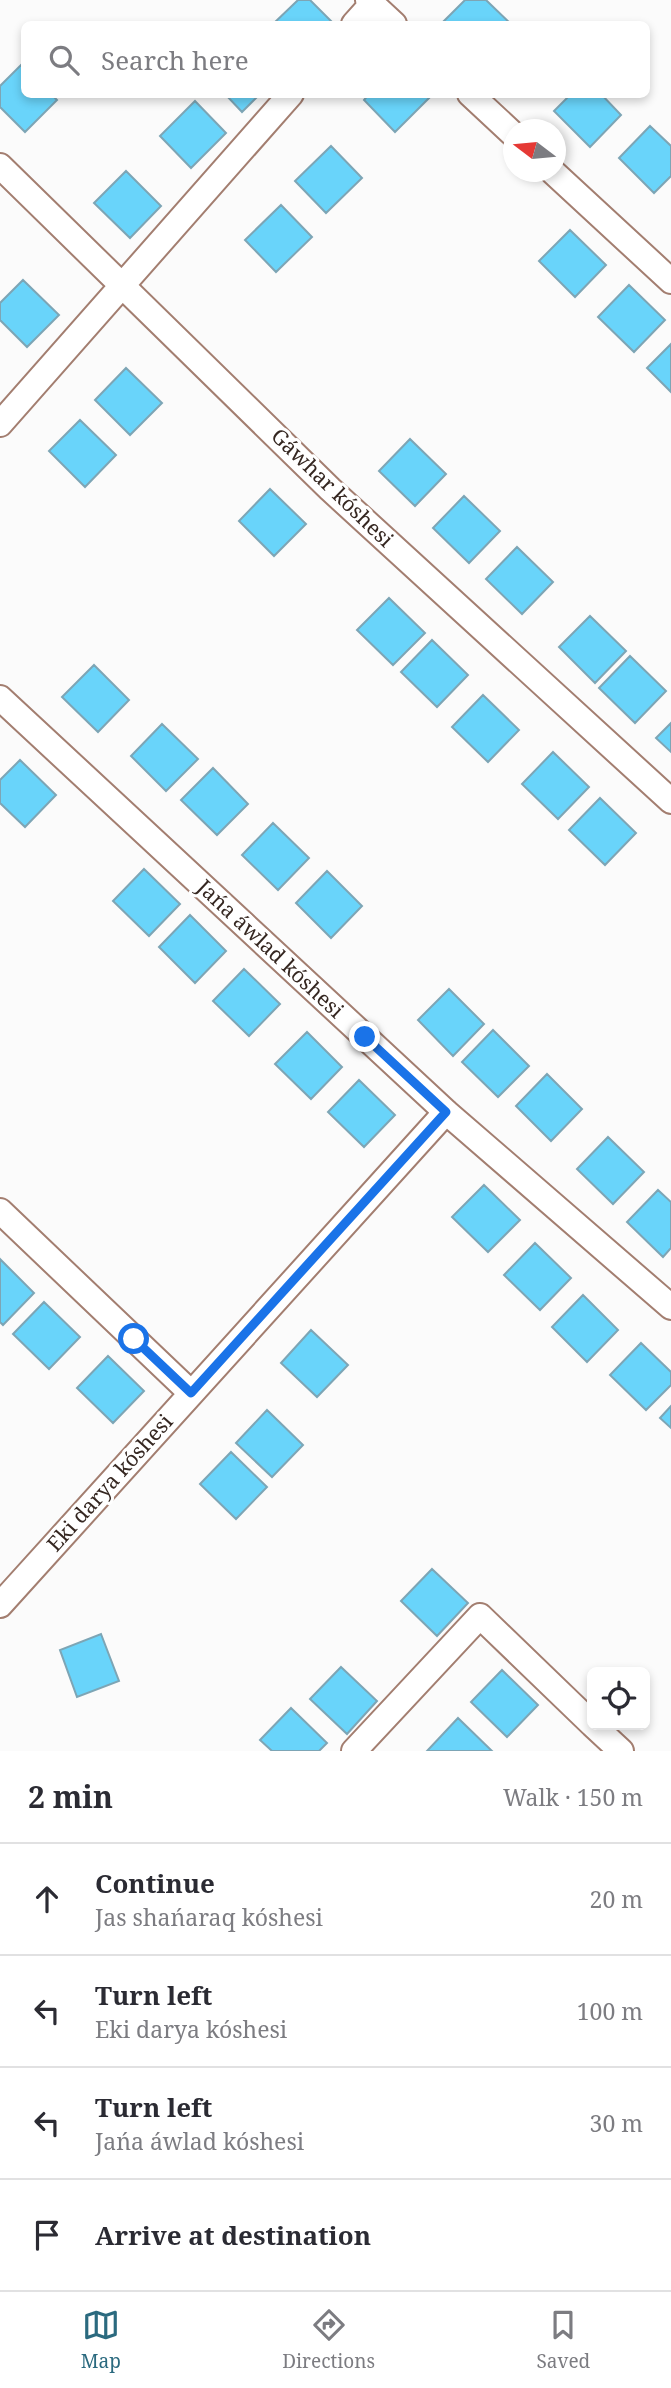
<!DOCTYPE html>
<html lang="en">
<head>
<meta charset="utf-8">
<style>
	:root { --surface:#fff; --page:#f7f7f7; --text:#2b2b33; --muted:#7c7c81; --line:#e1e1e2; --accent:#2b6a7f }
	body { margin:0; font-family:"Noto Serif",serif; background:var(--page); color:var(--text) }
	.controls { position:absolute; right:21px; bottom:21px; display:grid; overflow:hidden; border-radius:10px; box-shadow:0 4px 10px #0003 }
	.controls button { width:63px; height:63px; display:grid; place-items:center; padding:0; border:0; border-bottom:2px solid var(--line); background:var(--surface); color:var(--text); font:35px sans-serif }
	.compass { position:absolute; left:503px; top:119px; width:63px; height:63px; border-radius:50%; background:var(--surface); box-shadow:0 4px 10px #0003; rotate:286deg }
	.stop { position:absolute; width:21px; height:21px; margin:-16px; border:5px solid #1a73e8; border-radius:50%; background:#fff }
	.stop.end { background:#1a73e8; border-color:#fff; box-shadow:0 2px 7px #0008 }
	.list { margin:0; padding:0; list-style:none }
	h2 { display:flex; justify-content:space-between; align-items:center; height:91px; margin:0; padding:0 28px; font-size:30px }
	h2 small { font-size:23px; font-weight:400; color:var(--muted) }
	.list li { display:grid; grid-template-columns:46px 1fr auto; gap:21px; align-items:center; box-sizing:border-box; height:112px; padding:0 28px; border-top:2px solid var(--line) }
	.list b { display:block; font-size:26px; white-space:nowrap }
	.list p { margin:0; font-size:23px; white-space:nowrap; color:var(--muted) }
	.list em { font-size:23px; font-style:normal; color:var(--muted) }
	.icon { flex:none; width:38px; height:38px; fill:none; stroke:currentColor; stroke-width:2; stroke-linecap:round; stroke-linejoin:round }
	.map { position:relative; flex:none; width:671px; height:1751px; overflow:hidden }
	.search { position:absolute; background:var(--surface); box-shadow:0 4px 10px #0003; left:21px; right:21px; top:21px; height:77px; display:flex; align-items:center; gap:18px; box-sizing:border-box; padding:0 24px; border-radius:10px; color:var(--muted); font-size:26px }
	.sheet { height:539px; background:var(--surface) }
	nav { display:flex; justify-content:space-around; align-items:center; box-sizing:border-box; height:98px; border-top:2px solid var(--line); background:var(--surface); font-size:19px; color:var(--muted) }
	nav a { display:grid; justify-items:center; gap:4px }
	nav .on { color:var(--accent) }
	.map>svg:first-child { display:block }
</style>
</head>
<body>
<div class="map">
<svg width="671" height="1751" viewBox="0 0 671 1751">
	<rect width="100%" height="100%" fill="#fbfbfb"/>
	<!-- building -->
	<path fill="#69d4fa" stroke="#7da5b5" stroke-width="2" d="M298,0H310L334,24H273Z
		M465,0H486L511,24H448L444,21Z
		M21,65L24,69V94H51L57,100L25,132L0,107V86Z
		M225,94H260L242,112Z
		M369,94H428L430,97L395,132L364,100Z
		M571,94H601L621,115L590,147L554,111Z
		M195,101L226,133L191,168L160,136Z
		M650,126L671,146V176L654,193L619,158Z
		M331,146L362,178L326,213L295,181Z
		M126,171L161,206L130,238L94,203Z
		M281,205L312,237L276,272L245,240Z
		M570,230L606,265L575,297L539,261Z
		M23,280L59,315L27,347L0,320V303Z
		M629,285L665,320L634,352L598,317Z
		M671,344V392L647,368Z
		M126,368L162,403L130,435L95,400Z
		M80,420L116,455L85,487L49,451Z
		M410,439L446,474L415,506L379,471Z
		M270,489L306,524L274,556L239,521Z
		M464,496L500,531L469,563L433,528Z
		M517,547L553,582L522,614L486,579Z
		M389,598L425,633L393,665L357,630Z
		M590,616L626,651L595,683L559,647Z
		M432,640L468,675L437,707L401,672Z
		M630,656L666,691L635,723L599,688Z
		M94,665L129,700L98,732L62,697Z
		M483,695L519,730L488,762L452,727Z
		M671,723V752L656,738Z
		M162,724L198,759L166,791L131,756Z
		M553,752L589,787L558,819L522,784Z
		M20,760L56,795L25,827L0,803V780Z
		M213,768L248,804L217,835L181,800Z
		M600,798L636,833L605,865L569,830Z
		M273,823L309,858L278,890L242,855Z
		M144,869L180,904L149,936L113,901Z
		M327,871L362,906L331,938L296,903Z
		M190,915L226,951L195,983L159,947Z
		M244,969L280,1004L249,1036L213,1001Z
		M449,989L484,1024L453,1056L418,1020Z
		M493,1030L529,1066L498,1097L462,1062Z
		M307,1032L342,1067L311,1099L275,1064Z
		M547,1074L582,1109L551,1141L516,1106Z
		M359,1080L395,1115L364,1147L328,1112Z
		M608,1137L644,1172L613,1204L577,1169Z
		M484,1185L520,1220L488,1252L452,1217Z
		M658,1190L671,1202V1248L663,1257L627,1222Z
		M535,1243L571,1278L540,1310L504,1275Z
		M0,1259L34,1293L3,1325L0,1322Z
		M583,1295L618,1330L587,1362L552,1327Z
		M44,1302L80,1337L49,1369L13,1334Z
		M311,1330L348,1365L317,1397L281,1363Z
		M641,1343L671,1372V1385L646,1410L610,1375Z
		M108,1356L144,1391L113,1423L77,1388Z
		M671,1406V1428L660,1418Z
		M267,1410L303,1445L272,1477L236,1443Z
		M231,1452L267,1487L236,1519L200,1484Z
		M432,1569L468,1603L437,1636L401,1601Z
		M101,1634L119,1681L77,1697L60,1650Z
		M341,1667L377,1701L347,1734L310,1699Z
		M502,1670L538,1705L507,1737L471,1702Z
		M291,1708L327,1743L319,1751H272L260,1740Z
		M458,1718L492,1751H427Z"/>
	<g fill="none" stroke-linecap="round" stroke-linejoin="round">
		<!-- minor casing -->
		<g stroke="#a37e70" stroke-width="28">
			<path id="minor" d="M368,0L394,24
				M354,24L372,4
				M470,94L514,135
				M0,166L330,489L671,801
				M553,172L671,281
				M0,424L291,94
				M0,698L446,1112L671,1307
				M0,1211L191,1393
				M0,1605L446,1112
				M593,1725L621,1751
				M354,1751L480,1616L592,1724"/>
		</g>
		<!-- minor -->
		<use href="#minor" stroke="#fff" stroke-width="24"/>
	</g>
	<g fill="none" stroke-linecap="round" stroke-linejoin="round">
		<!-- route -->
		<path stroke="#1a73e8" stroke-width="9" d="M134,1339L191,1393L446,1112L365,1037"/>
	</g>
	<g text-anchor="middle" stroke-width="6" stroke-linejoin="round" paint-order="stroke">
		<!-- street labels -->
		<g font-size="21" fill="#352721" stroke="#fff">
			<text transform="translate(332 488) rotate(44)" y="7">Gáwhar kóshesi</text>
			<text transform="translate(270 949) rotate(43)" y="7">Jańa áwlad kóshesi</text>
			<text transform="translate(110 1483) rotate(-48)" y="7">Eki darya kóshesi</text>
		</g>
	</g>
</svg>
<div class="controls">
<button><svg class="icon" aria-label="locate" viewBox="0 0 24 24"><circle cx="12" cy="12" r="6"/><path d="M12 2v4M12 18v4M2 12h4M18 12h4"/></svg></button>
</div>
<svg class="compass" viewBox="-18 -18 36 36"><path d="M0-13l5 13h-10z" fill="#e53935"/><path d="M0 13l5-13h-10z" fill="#7c7c81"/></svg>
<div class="stop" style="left:134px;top:1339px"></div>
<div class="stop end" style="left:365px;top:1037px"></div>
<div class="search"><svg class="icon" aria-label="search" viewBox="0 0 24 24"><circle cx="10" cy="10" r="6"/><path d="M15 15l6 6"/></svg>Search here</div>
</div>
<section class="sheet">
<h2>2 min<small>Walk · 150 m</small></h2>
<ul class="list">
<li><svg class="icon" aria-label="ahead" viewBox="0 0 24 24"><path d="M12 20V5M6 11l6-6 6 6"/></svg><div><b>Continue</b><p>Jas shańaraq kóshesi</p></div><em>20 m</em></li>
<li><svg class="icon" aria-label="left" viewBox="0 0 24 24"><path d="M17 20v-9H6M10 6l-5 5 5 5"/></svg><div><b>Turn left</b><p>Eki darya kóshesi</p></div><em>100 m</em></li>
<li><svg class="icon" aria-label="left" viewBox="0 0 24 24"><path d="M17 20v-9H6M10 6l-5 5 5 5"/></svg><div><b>Turn left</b><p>Jańa áwlad kóshesi</p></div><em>30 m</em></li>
<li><svg class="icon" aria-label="arrive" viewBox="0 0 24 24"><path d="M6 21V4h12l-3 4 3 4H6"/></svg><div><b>Arrive at destination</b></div></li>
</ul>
</section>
<nav>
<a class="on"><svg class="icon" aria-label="map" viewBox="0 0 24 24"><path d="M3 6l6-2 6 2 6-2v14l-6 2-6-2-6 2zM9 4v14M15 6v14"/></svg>Map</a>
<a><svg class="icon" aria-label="directions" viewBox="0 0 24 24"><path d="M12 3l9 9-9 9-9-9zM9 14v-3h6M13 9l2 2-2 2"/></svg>Directions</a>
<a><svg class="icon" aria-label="saved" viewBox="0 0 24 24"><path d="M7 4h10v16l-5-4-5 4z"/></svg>Saved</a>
</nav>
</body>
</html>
